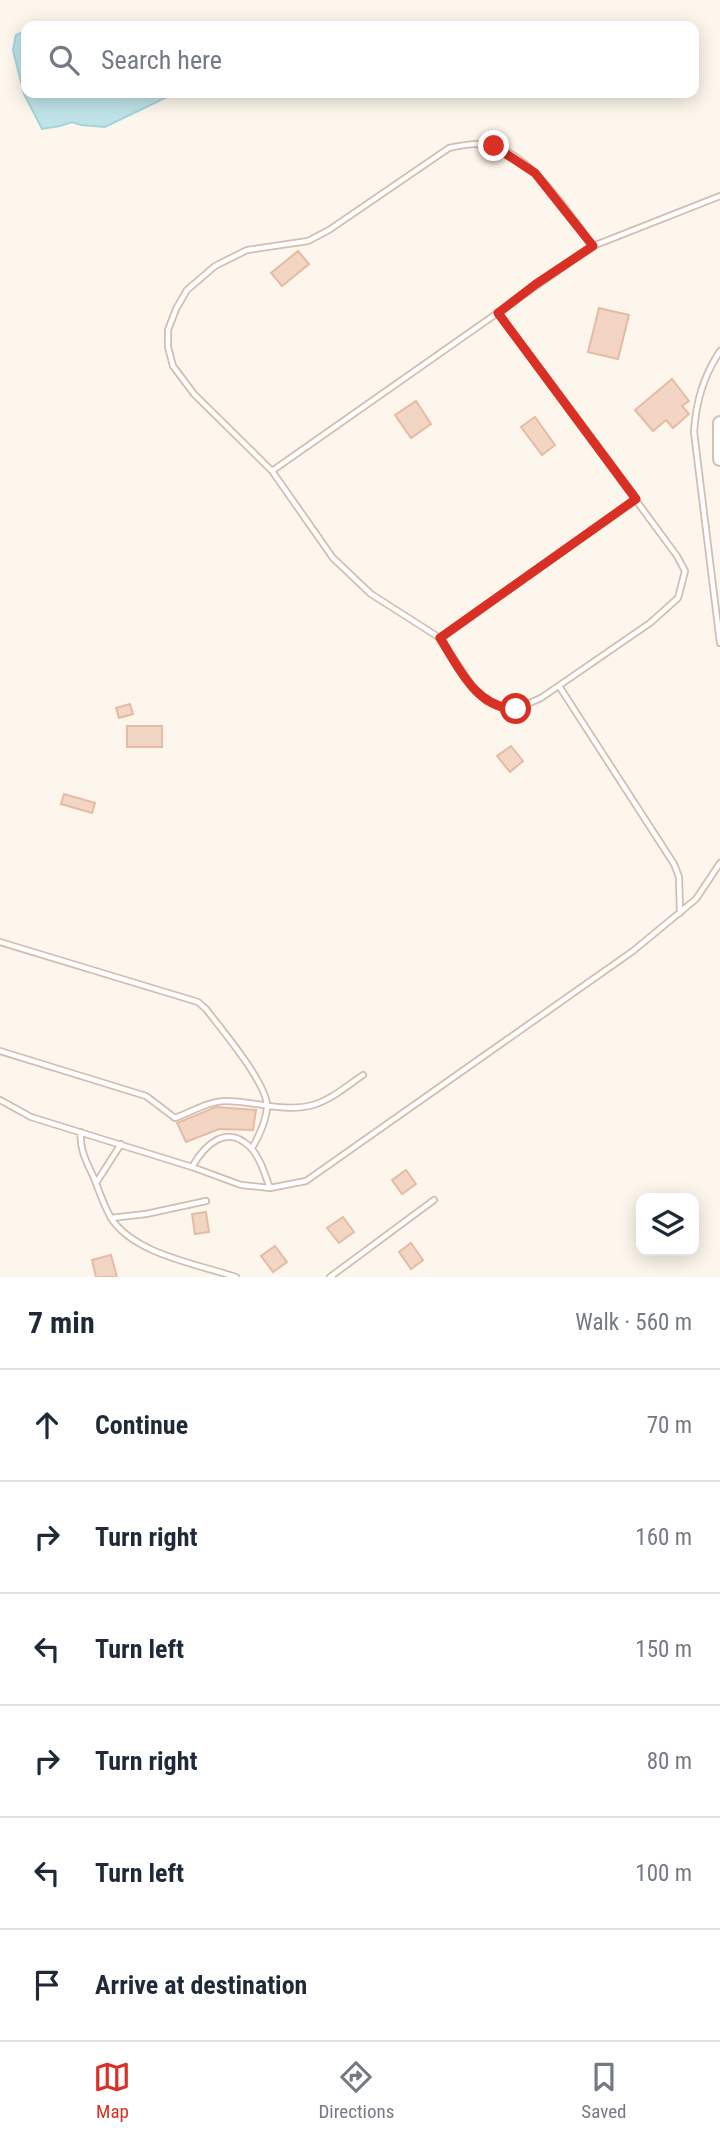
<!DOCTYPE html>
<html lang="en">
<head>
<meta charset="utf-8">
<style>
	:root { --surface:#fff; --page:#f2f2f3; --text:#1f2937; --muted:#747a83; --line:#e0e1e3; --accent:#d93025 }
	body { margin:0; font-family:"Roboto Condensed",sans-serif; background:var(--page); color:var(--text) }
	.controls { position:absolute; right:21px; bottom:21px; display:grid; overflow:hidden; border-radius:14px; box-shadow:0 4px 18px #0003 }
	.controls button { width:63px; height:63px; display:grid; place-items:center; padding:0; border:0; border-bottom:2px solid var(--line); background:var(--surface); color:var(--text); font:35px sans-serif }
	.stop { position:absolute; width:21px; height:21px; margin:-16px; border:5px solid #d93025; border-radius:50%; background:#fff }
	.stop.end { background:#d93025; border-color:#fff; box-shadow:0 2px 7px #0008 }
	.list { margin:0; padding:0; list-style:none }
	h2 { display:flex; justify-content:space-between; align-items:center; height:91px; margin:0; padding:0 28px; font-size:30px }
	h2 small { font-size:23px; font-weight:400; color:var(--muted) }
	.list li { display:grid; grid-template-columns:46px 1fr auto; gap:21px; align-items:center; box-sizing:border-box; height:112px; padding:0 28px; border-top:2px solid var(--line) }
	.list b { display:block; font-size:26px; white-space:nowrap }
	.list em { font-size:23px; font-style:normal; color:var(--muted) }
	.icon { flex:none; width:38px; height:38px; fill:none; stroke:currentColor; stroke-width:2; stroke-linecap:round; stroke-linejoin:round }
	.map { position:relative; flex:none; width:720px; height:1277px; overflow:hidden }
	.search { position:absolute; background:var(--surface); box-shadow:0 4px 18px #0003; left:21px; right:21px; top:21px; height:77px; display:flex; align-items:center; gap:18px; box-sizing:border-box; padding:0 24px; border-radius:14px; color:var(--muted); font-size:26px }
	.sheet { height:763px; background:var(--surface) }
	nav { display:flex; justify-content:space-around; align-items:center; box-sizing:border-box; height:98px; border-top:2px solid var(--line); background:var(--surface); font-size:19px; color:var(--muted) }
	nav a { display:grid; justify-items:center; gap:4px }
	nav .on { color:var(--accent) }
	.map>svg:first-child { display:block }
</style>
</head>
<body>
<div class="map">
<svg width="720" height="1277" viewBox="0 0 720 1277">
	<rect width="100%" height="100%" fill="#fdf6ec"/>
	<!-- water -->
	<path fill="#bfe3e8" stroke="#a5d3da" stroke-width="2" d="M26,31V93L173,94L105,127L81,125L72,122L60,126L42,129L24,94L13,50L16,35Z"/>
	<!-- building -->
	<path fill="#f3d5c3" stroke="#e6bba3" stroke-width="2" d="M298,251L309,264L282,286L271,273Z
		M599,308L629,315L618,359L588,352Z
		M672,379L689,401L682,406L689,414L673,428L666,420L653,431L635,410Z
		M416,401L431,424L411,438L395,415Z
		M535,417L555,445L542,455L521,427Z
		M130,704L133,714L119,718L116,708Z
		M127,726H162V747H127Z
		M511,746L523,761L510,772L497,756Z
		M64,794L95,803L92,813L61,804Z
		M216,1107L256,1110L253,1130L219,1129L186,1142L177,1123Z
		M406,1170L416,1184L402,1194L392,1180Z
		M206,1212L209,1232L195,1234L192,1214Z
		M343,1217L354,1232L339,1243L327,1228Z
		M411,1243L423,1260L411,1269L399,1252Z
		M275,1246L287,1262L273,1272L261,1256Z
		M111,1255L117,1277H96L92,1260Z"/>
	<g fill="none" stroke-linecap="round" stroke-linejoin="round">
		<!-- lane casing -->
		<g stroke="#d1beb0" stroke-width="8">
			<path id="lane" d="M498,313L677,556L685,571L678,598L650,623L541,698L516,709L501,708L486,701L472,686L440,638L371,594L333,558L272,471L194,394L173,366L168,347V330L176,309L187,290L215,266L247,250L308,241L329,230L449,148C463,145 478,142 493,146C532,156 570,215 593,246
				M720,351C703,377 696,402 694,432L720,643
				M272,471L593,246L720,196
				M440,638L636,499
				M559,686L674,864L679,877L680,913
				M0,942L198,1002L206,1009C221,1029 268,1084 267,1107C266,1122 259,1136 252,1148
				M0,1051L146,1096L175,1118C191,1112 209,1101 226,1101C255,1101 284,1113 313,1105C331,1100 348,1085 363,1075
				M0,1100L31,1117L192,1167L241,1185L270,1188L306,1181L633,951L696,899L720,863
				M81,1132C79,1149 87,1163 94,1178C99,1191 104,1206 111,1218C134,1254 197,1264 236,1277
				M192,1167C204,1146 226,1123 250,1147C260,1157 265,1175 270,1188
				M96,1183L121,1144
				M111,1218L146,1214L206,1201
				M330,1277L434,1200"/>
		</g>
		<!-- secondary casing -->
		<g stroke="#d6c0b0" stroke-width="16">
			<path id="secondary" d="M720,423V459"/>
		</g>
		<!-- lane -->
		<use href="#lane" stroke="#fff" stroke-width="4.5"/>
		<!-- secondary -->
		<use href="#secondary" stroke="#fff" stroke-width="12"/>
	</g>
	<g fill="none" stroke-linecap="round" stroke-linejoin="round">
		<!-- route -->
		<path stroke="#d93025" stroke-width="9" d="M494,146L535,173L593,246L536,284L498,313L636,499L440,638C459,668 476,708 516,709"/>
	</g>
</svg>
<div class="controls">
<button><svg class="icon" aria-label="layers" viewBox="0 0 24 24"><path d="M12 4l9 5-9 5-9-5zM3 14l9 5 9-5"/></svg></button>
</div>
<div class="stop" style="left:516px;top:709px"></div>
<div class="stop end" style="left:494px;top:146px"></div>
<div class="search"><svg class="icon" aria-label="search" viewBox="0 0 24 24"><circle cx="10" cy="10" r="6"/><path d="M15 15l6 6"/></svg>Search here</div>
</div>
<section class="sheet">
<h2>7 min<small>Walk · 560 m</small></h2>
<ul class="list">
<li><svg class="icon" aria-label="ahead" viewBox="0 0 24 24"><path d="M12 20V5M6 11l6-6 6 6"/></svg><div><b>Continue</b></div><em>70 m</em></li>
<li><svg class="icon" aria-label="right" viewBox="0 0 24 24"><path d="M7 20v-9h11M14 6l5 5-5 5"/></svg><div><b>Turn right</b></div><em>160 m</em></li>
<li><svg class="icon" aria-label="left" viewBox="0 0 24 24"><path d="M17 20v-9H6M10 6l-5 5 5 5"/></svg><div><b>Turn left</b></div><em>150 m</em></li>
<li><svg class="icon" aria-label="right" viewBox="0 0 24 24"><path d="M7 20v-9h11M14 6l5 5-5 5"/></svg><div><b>Turn right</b></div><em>80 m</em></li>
<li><svg class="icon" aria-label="left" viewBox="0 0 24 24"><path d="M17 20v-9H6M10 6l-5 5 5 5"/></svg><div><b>Turn left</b></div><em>100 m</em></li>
<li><svg class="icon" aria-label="arrive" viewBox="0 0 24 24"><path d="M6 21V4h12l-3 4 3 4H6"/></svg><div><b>Arrive at destination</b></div></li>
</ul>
</section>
<nav>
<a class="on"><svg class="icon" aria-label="map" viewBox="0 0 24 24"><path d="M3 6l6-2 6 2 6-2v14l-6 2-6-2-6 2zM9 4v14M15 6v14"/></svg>Map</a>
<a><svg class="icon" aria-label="directions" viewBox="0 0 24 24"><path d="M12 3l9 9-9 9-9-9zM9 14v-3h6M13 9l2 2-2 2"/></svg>Directions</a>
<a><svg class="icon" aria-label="saved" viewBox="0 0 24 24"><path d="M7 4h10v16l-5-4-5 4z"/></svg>Saved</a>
</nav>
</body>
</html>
